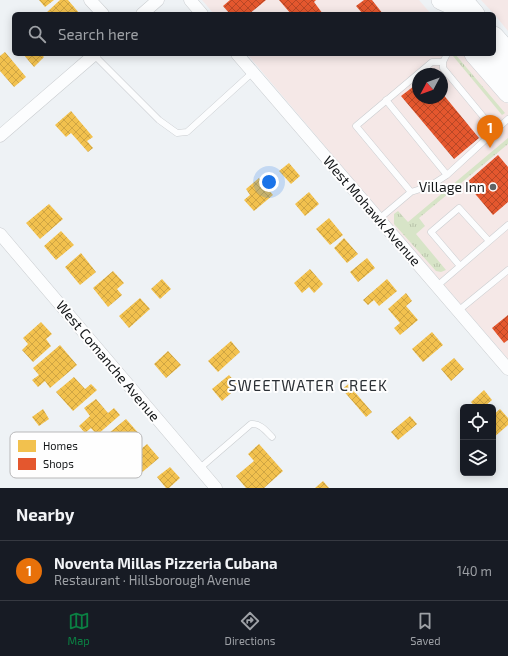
<!DOCTYPE html>
<html lang="en">
<head>
<meta charset="utf-8">
<style>
	:root { --surface:#171b24; --page:#242831; --text:#f1f3f6; --muted:#9ea1a6; --line:#363941; --accent:#0b8043 }
	body { margin:0; font-family:"Exo 2",sans-serif; background:var(--page); color:var(--text) }
	.controls { position:absolute; right:12px; bottom:12px; display:grid; overflow:hidden; border-radius:6px; box-shadow:0 2px 10px #0003 }
	.controls button { width:36px; height:36px; display:grid; place-items:center; padding:0; border:0; border-bottom:1px solid var(--line); background:var(--surface); color:var(--text); font:20px sans-serif }
	.compass { position:absolute; left:412px; top:68px; width:36px; height:36px; border-radius:50%; background:var(--surface); box-shadow:0 2px 10px #0003; rotate:229deg }
	.you { position:absolute; left:269px; top:182px; width:14px; height:14px; margin:-10px; border:3px solid #fff; border-radius:50%; background:#1a73e8; box-shadow:0 0 0 6px #1a73e833 }
	.badge { display:grid; place-items:center; width:26px; height:26px; border-radius:50%; background:var(--accent); color:#fff; font-size:13px; font-weight:700 }
	.pin { position:absolute; translate:-50% -33px; filter:drop-shadow(0 1px 2px #0008) }
	.pin::after { content:''; position:absolute; top:21px; width:14px; height:12px; background:inherit; clip-path:polygon(0 0,100% 0,50% 100%) }
	.list { margin:0; padding:0; list-style:none }
	h2 { display:flex; justify-content:space-between; align-items:center; height:52px; margin:0; padding:0 16px; font-size:17px }
	h2 small { font-size:13px; font-weight:400; color:var(--muted) }
	.list li { display:grid; grid-template-columns:26px 1fr auto; gap:12px; align-items:center; box-sizing:border-box; height:60px; padding:0 16px; border-top:1px solid var(--line) }
	.list b { display:block; font-size:15px; white-space:nowrap }
	.list p { margin:0; font-size:13px; white-space:nowrap; color:var(--muted) }
	.list em { font-size:13px; font-style:normal; color:var(--muted) }
	.icon { flex:none; width:22px; height:22px; fill:none; stroke:currentColor; stroke-width:2; stroke-linecap:round; stroke-linejoin:round }
	.map { position:relative; flex:none; width:508px; height:488px; overflow:hidden }
	.search { position:absolute; background:var(--surface); box-shadow:0 2px 10px #0003; left:12px; right:12px; top:12px; height:44px; display:flex; align-items:center; gap:10px; box-sizing:border-box; padding:0 14px; border-radius:6px; color:var(--muted); font-size:15px }
	.sheet { height:112px; background:var(--surface) }
	nav { display:flex; justify-content:space-around; align-items:center; box-sizing:border-box; height:56px; border-top:1px solid var(--line); background:var(--surface); font-size:11px; color:var(--muted) }
	nav a { display:grid; justify-items:center; gap:2px }
	nav .on { color:var(--accent) }
	.map>svg:first-child { display:block }
</style>
</head>
<body>
<div class="map">
<svg width="508" height="488" viewBox="0 0 508 488">
	<defs>
		<pattern id="grass-tufts" width="24" height="20" patternUnits="userSpaceOnUse"><rect width="24" height="20" fill="#d7e4c7"/><path d="M3 7l-1-3M5 7V3M7 7l1-3M15 17l-1-3M17 17v-4M19 17l1-3" fill="none" stroke="#b8c3aa"/></pattern>
		<pattern id="homes-cross-hatch" width="8" height="8" patternUnits="userSpaceOnUse"><rect width="8" height="8" fill="#f2c14e"/><path d="M0 0l8 8M0 8l8-8" fill="none" stroke="#cfa543"/></pattern>
		<pattern id="shops-cross-hatch" width="8" height="8" patternUnits="userSpaceOnUse"><rect width="8" height="8" fill="#e4572e"/><path d="M0 0l8 8M0 8l8-8" fill="none" stroke="#b84726"/></pattern>
	</defs>
	<rect width="100%" height="100%" fill="#eef2f5"/>
	<!-- commercial -->
	<path fill="#f5e8e7" fill-rule="evenodd" d="M202,0H419L431,14H214Z
		M481,0H508V31L494,14Z
		M247,54H465L508,104V359L357,184ZM418,74H442V98H418Z"/>
	<!-- grass -->
	<path fill="url(#grass-tufts)" d="M455,54L505,113L502,115L453,56Z
		M508,138V144L419,218L425,226L416,234L446,270L441,272L436,271L394,224V214L398,211L408,222Z"/>
	<!-- homes -->
	<path fill="url(#homes-cross-hatch)" d="M39,0H54L45,7Z
		M60,0H68L80,14H47L46,13Z
		M5,52L26,77L14,87L0,71V56Z
		M23,54H41L44,57L34,67Z
		M71,111L93,137L87,141L93,148L88,152L71,133L66,137L55,125Z
		M289,163L300,176L291,184L279,171Z
		M259,178L273,195L254,211L244,200L250,195L246,189Z
		M309,192L319,204L305,216L295,204Z
		M49,204L63,219L40,239L26,223Z
		M329,218L343,235L330,245L316,229Z
		M61,231L74,245L56,260L44,246Z
		M344,238L358,254L347,263L334,248Z
		M81,253L96,272L80,285L65,267Z
		M367,258L375,268L358,282L350,272Z
		M310,269L323,284L314,293L309,287L302,293L294,283Z
		M113,271L124,283L117,289L122,295L108,307L93,288Z
		M162,279L171,289L160,299L151,289Z
		M387,279L397,291L379,306L374,300L368,305L363,300Z
		M406,293L412,301L406,306L418,320L400,335L394,328L400,323L388,309Z
		M140,298L150,309L129,328L119,316Z
		M41,322L52,334L46,339L51,346L33,362L22,350L28,344L23,338Z
		M432,332L443,345L423,362L412,349Z
		M231,341L240,352L218,372L208,361Z
		M60,345L77,365L50,388L45,381L38,387L32,380L39,375L33,368Z
		M168,351L181,365L166,378L154,364Z
		M454,358L464,369L451,381L441,369Z
		M229,375L239,386L222,401L212,389Z
		M74,377L85,389L91,384L97,390L73,411L56,392Z
		M355,379L359,384L353,390L372,412L366,417L342,389Z
		M484,390L492,400L484,407H475L471,402Z
		M96,399L108,413L114,408L120,415L97,435L91,428L85,433L79,426L90,416L84,408Z
		M43,409L49,419L39,426L32,417Z
		M500,409L508,418V425L493,438V415Z
		M410,416L417,424L398,440L391,432Z
		M126,419L141,436L130,446L125,440L120,445L109,433Z
		M147,444L159,458L140,474L128,460Z
		M259,444L283,471L264,488H246L236,476L254,461L248,454Z
		M170,467L180,478L169,488H166L157,477Z
		M323,481L329,488H315Z"/>
	<!-- shops -->
	<path fill="url(#shops-cross-hatch)" d="M230,0H266L249,14H230L223,6Z
		M279,0H316L314,2L323,14H291Z
		M364,0H372L383,14H360L362,13L356,6Z
		M418,83V98H442V93L479,138L454,159L401,96Z
		M498,155L508,167V202L493,215L466,183Z
		M508,315V340L504,343L492,328Z"/>
	<g fill="none" stroke-linecap="round" stroke-linejoin="round">
		<!-- service casing -->
		<g stroke="#cacdd0" stroke-width="7">
			<path id="service" d="M447,54L443,62V68L495,131
				M94,55L159,120L177,133L187,132L253,72
				M386,100L447,175
				M411,192L356,126L432,62H443
				M379,219L411,192L430,186L447,175L508,119
				M460,266L431,232L459,208L489,241
				M437,286L508,225
				M458,311L508,270
				M200,468L251,424C260,423 266,431 272,437"/>
		</g>
		<!-- minor casing -->
		<g stroke="#cacdd0" stroke-width="13">
			<path id="minor" d="M90,0L103,14
				M190,0L202,14
				M142,14L158,0
				M237,54L508,369
				M0,136L95,54
				M0,234L216,488"/>
		</g>
		<!-- primary casing -->
		<g stroke="#cacdd0" stroke-width="20">
			<path id="primary" d="M441,0L450,4L458,14
				M463,0L475,14
				M494,36L508,52
				M474,54L508,93
				M493,54L508,71"/>
		</g>
		<!-- service -->
		<use href="#service" stroke="#fcfdfe" stroke-width="6"/>
		<!-- minor -->
		<use href="#minor" stroke="#fcfdfe" stroke-width="12"/>
		<!-- primary -->
		<use href="#primary" stroke="#fcfdfe" stroke-width="19"/>
	</g>
	<!-- markers -->
	<circle fill="#606365" stroke="#fefefe" stroke-width="1.5" cx="493" cy="187" r="4"/>
	<g text-anchor="middle" stroke-width="4" stroke-linejoin="round" paint-order="stroke">
		<!-- poi labels -->
		<g font-size="14" fill="#131618" stroke="#fefefe" text-anchor="end">
			<text x="485" y="192">Village Inn</text>
		</g>
		<!-- street labels -->
		<g font-size="14" fill="#131618" stroke="#fefefe">
			<text transform="translate(372 211) rotate(49)" y="5">West Mohawk Avenue</text>
			<text transform="translate(108 361) rotate(50)" y="5">West Comanche Avenue</text>
		</g>
		<!-- neighbourhood labels -->
		<g font-size="15" letter-spacing="1" fill="#2c3136" stroke="#fefefe">
			<text x="308" y="391">SWEETWATER CREEK</text>
		</g>
	</g>
	<!-- legend -->
	<rect x="10" y="432" width="132" height="46" rx="6" fill="#fefefe" stroke="#b8b8b9" stroke-width="1"/>
	<rect x="18" y="440" width="18" height="12" fill="#f2c14e"/>
	<rect x="18" y="458" width="18" height="12" fill="#e4572e"/>
	<g font-size="11" fill="#131618">
		<text x="43" y="450">Homes</text>
		<text x="43" y="468">Shops</text>
	</g>
</svg>
<div class="controls">
<button><svg class="icon" aria-label="locate" viewBox="0 0 24 24"><circle cx="12" cy="12" r="6"/><path d="M12 2v4M12 18v4M2 12h4M18 12h4"/></svg></button>
<button><svg class="icon" aria-label="layers" viewBox="0 0 24 24"><path d="M12 4l9 5-9 5-9-5zM3 14l9 5 9-5"/></svg></button>
</div>
<svg class="compass" viewBox="-18 -18 36 36"><path d="M0-13l5 13h-10z" fill="#e53935"/><path d="M0 13l5-13h-10z" fill="#9ea1a6"/></svg>
<div class="you"></div>
<div class="pin badge" style="left:490px;top:148px;background:#e8710a">1</div>
<div class="search"><svg class="icon" aria-label="search" viewBox="0 0 24 24"><circle cx="10" cy="10" r="6"/><path d="M15 15l6 6"/></svg>Search here</div>
</div>
<section class="sheet">
<h2>Nearby<small></small></h2>
<ul class="list">
<li><span class="badge" style="background:#e8710a">1</span><div><b>Noventa Millas Pizzeria Cubana</b><p>Restaurant · Hillsborough Avenue</p></div><em>140 m</em></li>
</ul>
</section>
<nav>
<a class="on"><svg class="icon" aria-label="map" viewBox="0 0 24 24"><path d="M3 6l6-2 6 2 6-2v14l-6 2-6-2-6 2zM9 4v14M15 6v14"/></svg>Map</a>
<a><svg class="icon" aria-label="directions" viewBox="0 0 24 24"><path d="M12 3l9 9-9 9-9-9zM9 14v-3h6M13 9l2 2-2 2"/></svg>Directions</a>
<a><svg class="icon" aria-label="saved" viewBox="0 0 24 24"><path d="M7 4h10v16l-5-4-5 4z"/></svg>Saved</a>
</nav>
</body>
</html>
